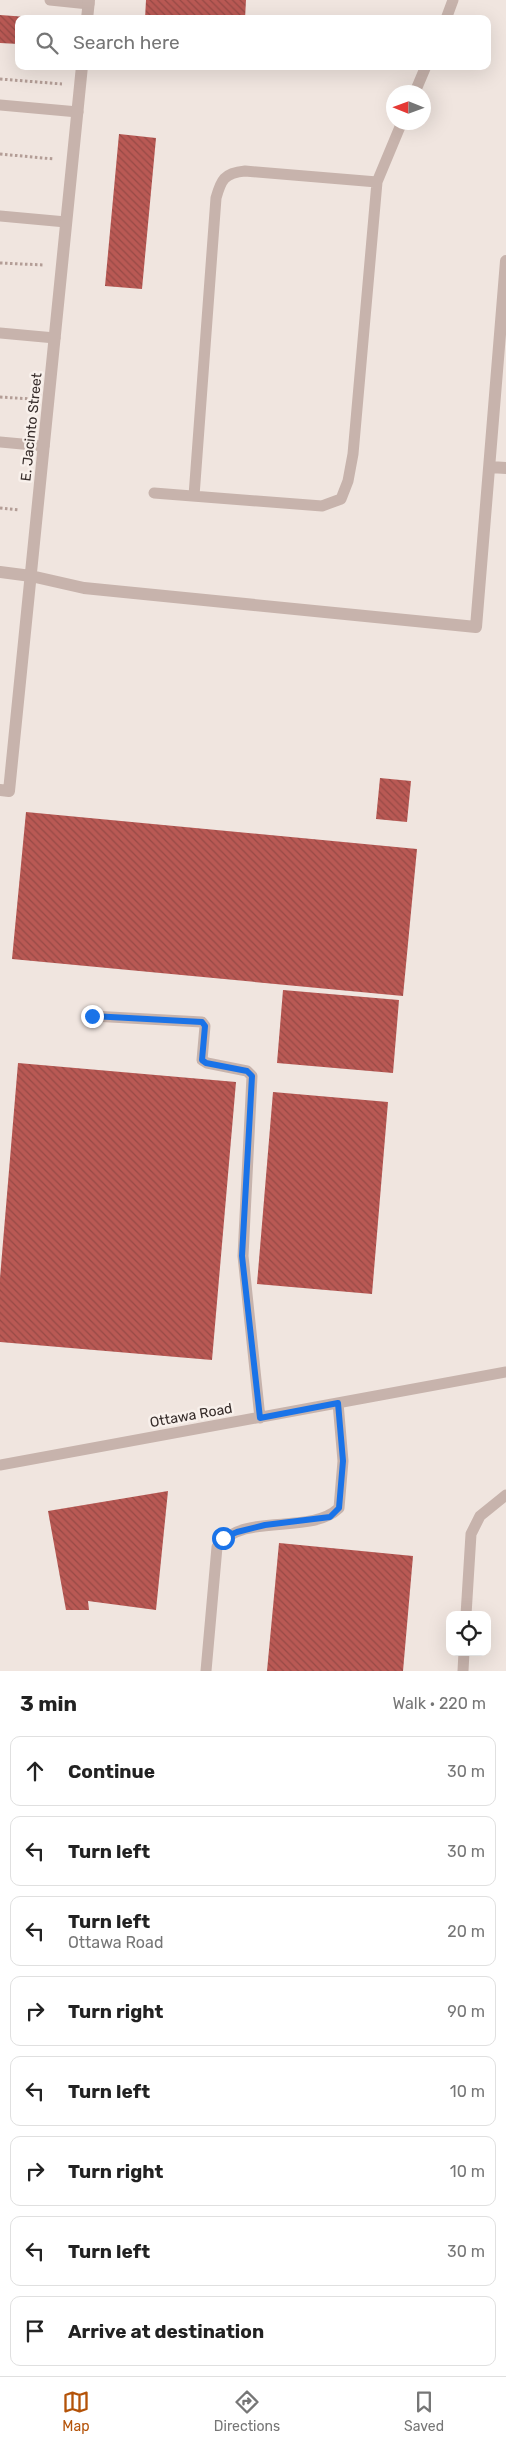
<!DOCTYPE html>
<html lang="en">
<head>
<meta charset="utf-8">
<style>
	:root { --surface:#fff; --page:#f6f6f6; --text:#222; --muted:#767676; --line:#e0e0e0; --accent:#b45309 }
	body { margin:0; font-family:Rubik,sans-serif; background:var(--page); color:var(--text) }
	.controls { position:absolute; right:15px; bottom:15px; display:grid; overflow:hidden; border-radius:10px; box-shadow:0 5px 20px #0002 }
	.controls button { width:45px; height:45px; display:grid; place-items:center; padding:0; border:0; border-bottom:1px solid var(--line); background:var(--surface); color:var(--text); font:25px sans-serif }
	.compass { position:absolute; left:386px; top:85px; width:45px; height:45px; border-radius:50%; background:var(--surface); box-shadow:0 5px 20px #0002; rotate:271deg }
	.stop { position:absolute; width:15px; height:15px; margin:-11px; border:4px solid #1a73e8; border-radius:50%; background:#fff }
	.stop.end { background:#1a73e8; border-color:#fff; box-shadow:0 1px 5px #0008 }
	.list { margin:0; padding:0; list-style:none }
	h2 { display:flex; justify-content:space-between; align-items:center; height:65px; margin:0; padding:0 20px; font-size:21px }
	h2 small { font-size:16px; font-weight:400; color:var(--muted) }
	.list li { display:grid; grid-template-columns:32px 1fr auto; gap:15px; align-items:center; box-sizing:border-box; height:70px; margin:0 10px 10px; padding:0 10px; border:1px solid var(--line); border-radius:10px }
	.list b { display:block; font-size:19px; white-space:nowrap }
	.list p { margin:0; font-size:16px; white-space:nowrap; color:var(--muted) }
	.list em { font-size:16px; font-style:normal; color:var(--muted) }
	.icon { flex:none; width:28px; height:28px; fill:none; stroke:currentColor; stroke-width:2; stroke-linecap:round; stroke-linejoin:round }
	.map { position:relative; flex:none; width:506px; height:1671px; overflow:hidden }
	.search { position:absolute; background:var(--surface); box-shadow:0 5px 20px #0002; left:15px; right:15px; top:15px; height:55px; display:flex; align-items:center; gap:12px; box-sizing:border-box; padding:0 18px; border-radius:10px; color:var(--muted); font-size:19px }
	.sheet { height:705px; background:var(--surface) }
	nav { display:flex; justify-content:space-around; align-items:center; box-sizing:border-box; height:70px; border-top:1px solid var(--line); background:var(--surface); font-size:14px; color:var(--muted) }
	nav a { display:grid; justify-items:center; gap:2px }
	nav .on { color:var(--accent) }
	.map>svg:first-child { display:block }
</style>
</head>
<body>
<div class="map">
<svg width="506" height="1671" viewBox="0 0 506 1671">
	<defs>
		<pattern id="building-back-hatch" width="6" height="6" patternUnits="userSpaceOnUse" patternTransform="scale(1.25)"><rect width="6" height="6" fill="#b95954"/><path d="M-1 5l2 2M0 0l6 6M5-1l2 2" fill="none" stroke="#974a46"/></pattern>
	</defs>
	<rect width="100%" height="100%" fill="#f0e5df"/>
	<!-- building -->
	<path fill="url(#building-back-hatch)" d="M146,0H246L245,19H145Z
		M0,15L27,17L19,19V44L0,43Z
		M119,134L156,138L142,289L105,286Z
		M380,778L411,781L407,822L376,819Z
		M26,812L417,849L403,996L12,959Z
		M283,990L399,1000L393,1073L277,1063Z
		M18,1063L236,1082L212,1360L0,1342V1278Z
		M273,1092L388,1102L372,1294L257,1284Z
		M168,1491L156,1610L88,1601L89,1610H66L48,1511Z
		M279,1543L413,1556L403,1671H267Z"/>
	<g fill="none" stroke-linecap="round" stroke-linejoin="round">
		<!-- path -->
		<path stroke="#b39d96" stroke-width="3" stroke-dasharray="2.5 2.5" stroke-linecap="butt" d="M0,79L62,84
			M0,154L54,159
			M0,263L44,265
			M0,397L31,399
			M0,508L19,510"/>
		<!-- lane -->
		<path stroke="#c7b3ac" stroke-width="11" d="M50,0L89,4
			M446,19L453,0
			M415,92L426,66
			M0,105L78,112
			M0,216L66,222
			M0,333L55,338
			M0,442L44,446
			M154,493L322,506L341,499L348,481L353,454L377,182L402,122
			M194,496L216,198C221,180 224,173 245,171L377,182
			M92,1016L202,1022L205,1026L202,1060L207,1063L247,1071L252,1076L243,1256L260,1418
			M0,1465L506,1372
			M466,1615L471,1534L480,1516L506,1495
			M206,1671L217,1547C243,1511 310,1536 339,1508L343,1461L338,1403
			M463,1671L464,1652"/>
		<!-- street -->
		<path stroke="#c7b3ac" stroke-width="12" d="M87,19L89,0
			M490,467L506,468
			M0,572L31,576L84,588L476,627L506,261
			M0,790L9,791L82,66"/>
	</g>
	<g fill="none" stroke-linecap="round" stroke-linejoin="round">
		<!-- route -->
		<path stroke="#1a73e8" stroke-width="6" d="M92,1016L202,1022L205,1026L202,1060L206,1063L247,1071L252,1076L242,1256L260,1418L338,1403L343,1461L339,1508L330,1517L265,1525L237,1532L223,1538"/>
	</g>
	<g text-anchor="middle" stroke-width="5" stroke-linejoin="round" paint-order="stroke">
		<!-- street labels -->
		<g font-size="14" fill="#362c2a" stroke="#f8f0eb">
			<text transform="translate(31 427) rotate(-84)" y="5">E. Jacinto Street</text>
			<text transform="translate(191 1415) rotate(-10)" y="5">Ottawa Road</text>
		</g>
	</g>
</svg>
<div class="controls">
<button><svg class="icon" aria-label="locate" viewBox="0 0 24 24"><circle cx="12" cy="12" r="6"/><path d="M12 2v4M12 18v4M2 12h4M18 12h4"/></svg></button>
</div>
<svg class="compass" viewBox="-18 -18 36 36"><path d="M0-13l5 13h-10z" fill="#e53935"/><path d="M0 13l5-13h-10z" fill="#767676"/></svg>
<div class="stop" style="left:223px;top:1538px"></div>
<div class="stop end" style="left:92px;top:1016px"></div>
<div class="search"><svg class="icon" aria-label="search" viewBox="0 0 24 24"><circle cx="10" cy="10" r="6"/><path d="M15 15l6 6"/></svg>Search here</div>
</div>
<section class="sheet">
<h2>3 min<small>Walk · 220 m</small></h2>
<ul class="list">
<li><svg class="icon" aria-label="ahead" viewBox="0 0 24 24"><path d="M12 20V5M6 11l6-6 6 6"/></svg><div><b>Continue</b></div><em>30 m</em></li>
<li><svg class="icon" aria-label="left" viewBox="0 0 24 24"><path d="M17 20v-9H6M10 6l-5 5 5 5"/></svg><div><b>Turn left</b></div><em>30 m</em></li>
<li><svg class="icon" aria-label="left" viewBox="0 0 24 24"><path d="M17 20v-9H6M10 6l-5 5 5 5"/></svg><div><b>Turn left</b><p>Ottawa Road</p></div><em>20 m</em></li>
<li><svg class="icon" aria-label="right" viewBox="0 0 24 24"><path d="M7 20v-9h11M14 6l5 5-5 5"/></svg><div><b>Turn right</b></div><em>90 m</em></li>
<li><svg class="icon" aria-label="left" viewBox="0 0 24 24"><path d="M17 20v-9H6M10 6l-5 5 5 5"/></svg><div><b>Turn left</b></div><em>10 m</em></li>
<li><svg class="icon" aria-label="right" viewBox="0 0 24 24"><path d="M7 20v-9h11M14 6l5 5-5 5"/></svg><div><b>Turn right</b></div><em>10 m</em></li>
<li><svg class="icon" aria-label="left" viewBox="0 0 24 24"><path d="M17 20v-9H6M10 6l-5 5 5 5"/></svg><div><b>Turn left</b></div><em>30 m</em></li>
<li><svg class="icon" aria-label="arrive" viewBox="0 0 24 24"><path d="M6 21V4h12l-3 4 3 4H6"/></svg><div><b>Arrive at destination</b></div></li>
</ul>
</section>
<nav>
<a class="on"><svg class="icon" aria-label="map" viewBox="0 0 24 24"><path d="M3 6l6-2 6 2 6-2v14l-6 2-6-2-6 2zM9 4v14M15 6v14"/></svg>Map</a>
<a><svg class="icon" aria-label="directions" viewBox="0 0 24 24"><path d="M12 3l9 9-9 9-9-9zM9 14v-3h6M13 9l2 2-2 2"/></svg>Directions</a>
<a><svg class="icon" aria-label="saved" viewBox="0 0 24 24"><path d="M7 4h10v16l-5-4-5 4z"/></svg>Saved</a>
</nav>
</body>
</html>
